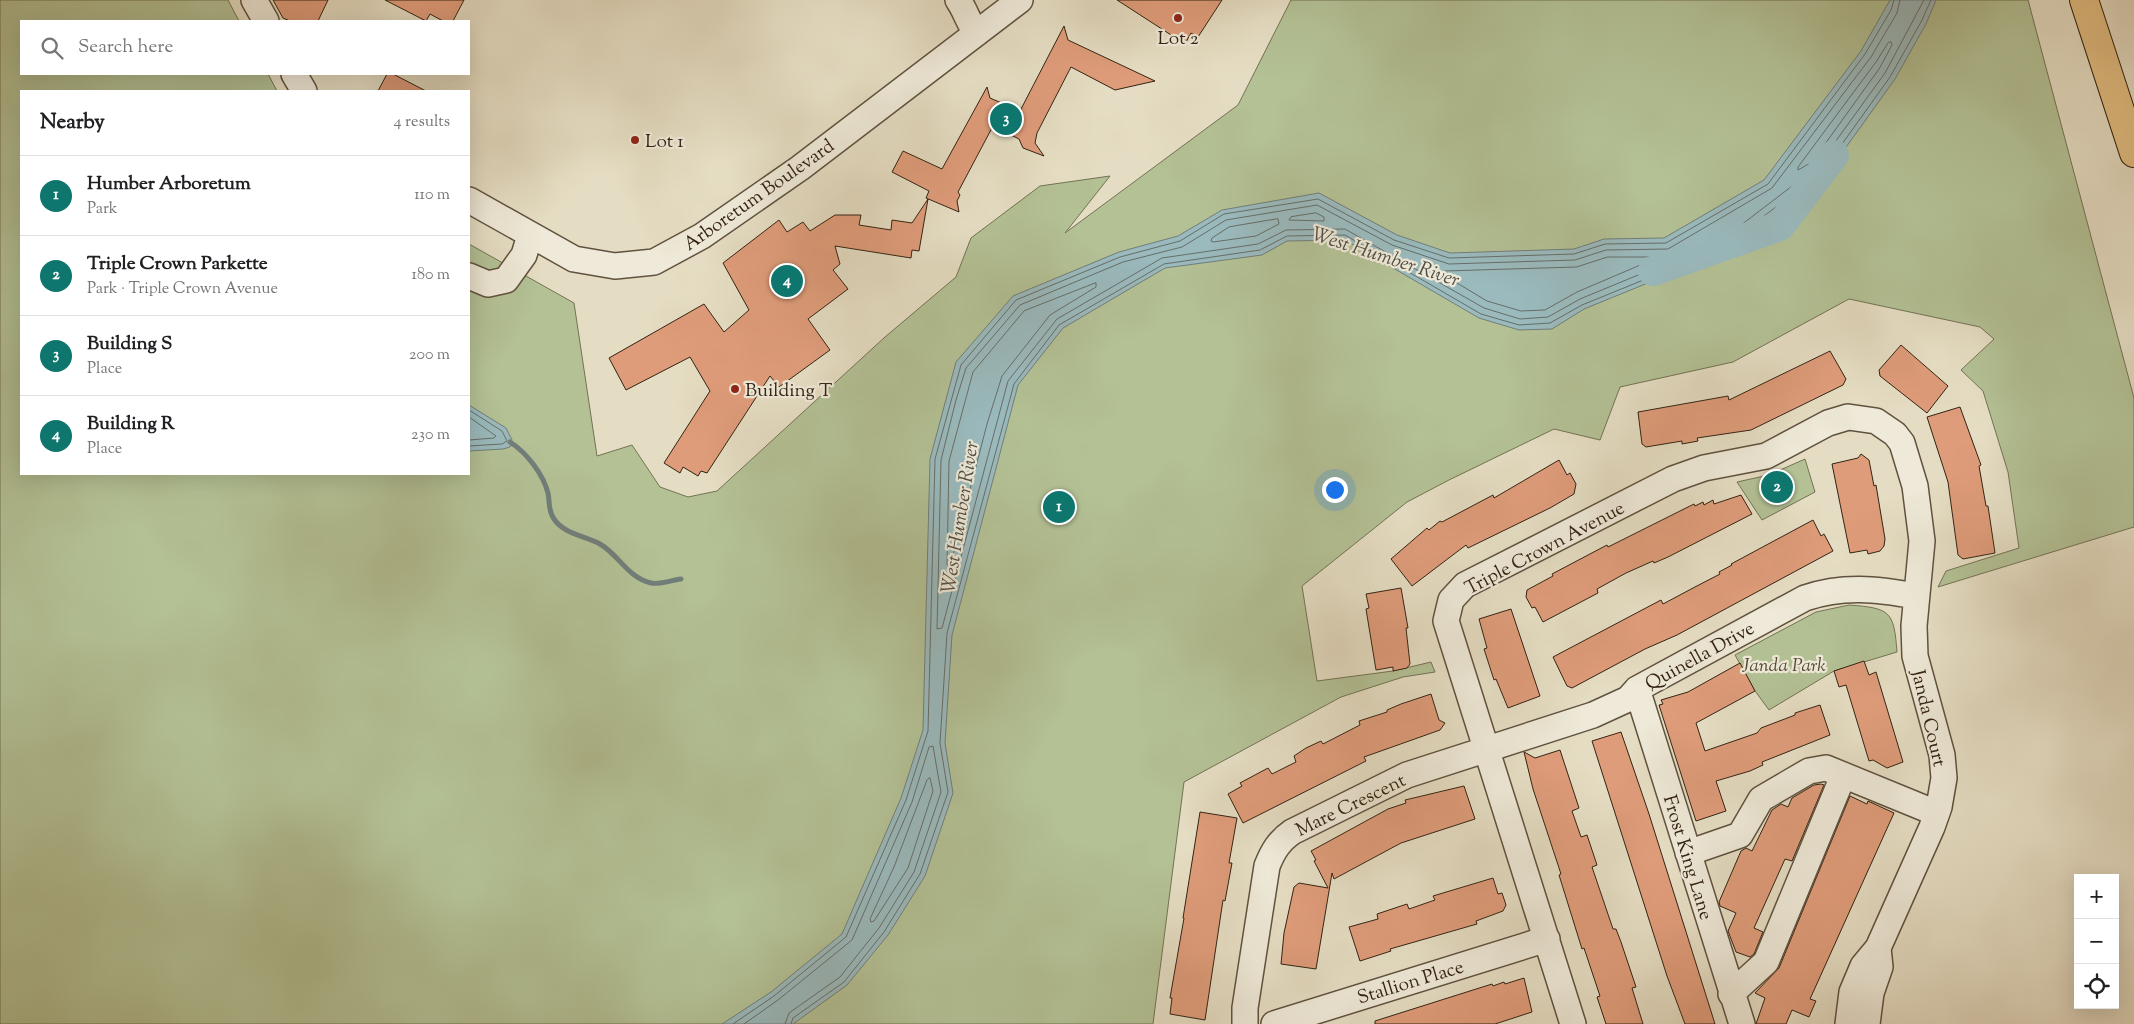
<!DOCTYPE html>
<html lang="en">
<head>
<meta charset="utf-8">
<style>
	:root { --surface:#fff; --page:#f2f2f2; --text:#202124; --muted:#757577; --line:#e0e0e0; --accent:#0f766e }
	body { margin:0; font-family:"Sorts Mill Goudy",serif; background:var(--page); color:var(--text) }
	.controls { position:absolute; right:15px; bottom:15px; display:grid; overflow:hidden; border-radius:0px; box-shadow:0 5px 20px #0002 }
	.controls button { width:45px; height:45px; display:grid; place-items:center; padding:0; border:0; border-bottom:1px solid var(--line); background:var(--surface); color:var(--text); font:25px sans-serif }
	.you { position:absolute; left:1334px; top:489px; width:18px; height:18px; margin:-12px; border:4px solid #fff; border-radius:50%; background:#1a73e8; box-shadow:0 0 0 8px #1a73e833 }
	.badge { display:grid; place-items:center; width:32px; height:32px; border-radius:50%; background:var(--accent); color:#fff; font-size:16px; font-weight:700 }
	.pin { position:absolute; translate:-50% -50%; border:2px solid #fff; box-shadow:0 1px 5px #0006 }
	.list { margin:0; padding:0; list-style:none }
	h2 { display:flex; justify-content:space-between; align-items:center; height:65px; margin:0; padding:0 20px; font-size:21px }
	h2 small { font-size:16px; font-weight:400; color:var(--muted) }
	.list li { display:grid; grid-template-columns:32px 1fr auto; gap:15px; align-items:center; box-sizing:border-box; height:80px; padding:0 20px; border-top:1px solid var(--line) }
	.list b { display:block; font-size:19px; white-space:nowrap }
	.list p { margin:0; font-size:16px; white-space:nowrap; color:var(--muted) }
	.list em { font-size:16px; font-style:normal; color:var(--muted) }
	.icon { flex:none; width:28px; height:28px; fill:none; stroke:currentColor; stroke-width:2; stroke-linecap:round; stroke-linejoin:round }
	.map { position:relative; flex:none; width:2134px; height:1024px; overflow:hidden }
	.search { position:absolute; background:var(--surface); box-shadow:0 5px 20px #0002; left:20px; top:20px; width:450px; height:55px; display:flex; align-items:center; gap:12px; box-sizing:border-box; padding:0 18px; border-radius:0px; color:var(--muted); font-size:19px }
	.panel { position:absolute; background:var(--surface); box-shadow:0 5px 20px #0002; left:20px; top:90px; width:450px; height:385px; border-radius:0px }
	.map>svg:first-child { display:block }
</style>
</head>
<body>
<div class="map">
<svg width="2134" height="1024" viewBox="0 0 2134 1024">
	<rect width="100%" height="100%" fill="#e5ddc3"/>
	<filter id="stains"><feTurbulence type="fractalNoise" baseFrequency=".004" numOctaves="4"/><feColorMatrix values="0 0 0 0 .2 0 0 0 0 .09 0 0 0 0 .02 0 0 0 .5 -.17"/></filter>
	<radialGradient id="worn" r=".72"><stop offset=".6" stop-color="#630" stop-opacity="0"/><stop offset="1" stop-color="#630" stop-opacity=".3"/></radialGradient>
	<!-- green -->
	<path fill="#b3c195" stroke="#737254" d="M0,0H228L239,21H21V74H268L277,91H21V474H469V244L574,303L597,456L632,445L660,487L688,497L717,491L885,337L956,277L971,238L1040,186L1110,176L1065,233L1238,105L1291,0H2028L2134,398V527L1938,587L1946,571L2019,548L2008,472L1983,391L1961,370L1994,339L1980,327L1849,299L1733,362L1620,387L1600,440L1554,429L1449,480L1407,502L1302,586L1317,681L1393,671L1431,662L1435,672L1403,677L1341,697L1184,782L1153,1024H0Z
		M1805,459L1815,492L1762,520L1737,482L1769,475Z
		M1849,605C1890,608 1894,611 1897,652L1834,671L1769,710L1755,691L1735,655L1816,612Z"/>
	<!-- water -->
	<path fill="#9ababe" stroke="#717e7a" d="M1890,0H1936L1926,24L1895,79L1826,175L1733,245L1692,258L1665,276L1584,309L1552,329L1519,330L1479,318L1345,240L1287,241L1262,255L1165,268L1063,328L1018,385L952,635L945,743L953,793L925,876L888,935L847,985L793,1024H722L771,992L842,934L901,798L923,730L930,459L956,362L1013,296L1119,252L1178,236L1222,210L1319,193L1397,235L1450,253L1574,249L1604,239L1664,238L1764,180L1861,51Z
		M469,405L506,428L512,440L510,447L503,449L469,451Z"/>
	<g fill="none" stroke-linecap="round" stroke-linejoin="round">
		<!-- shore -->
		<path stroke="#666e68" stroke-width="1" d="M1900,0L1897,13L1871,57L1772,188L1668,249L1606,250L1575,260L1449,264L1392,245L1317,205L1226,220L1182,247L1123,262L1020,305L966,368L956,400L941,460L937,629L942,628L1008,381L1057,319L1162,258L1258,244L1286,230L1345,229L1484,308L1520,319L1548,317L1580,299L1660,266L1687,248L1728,235L1817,167L1885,73L1924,0
			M1891,42L1892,45L1879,69L1812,162L1798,170V167L1876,62L1888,43Z
			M1316,213L1324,217V221L1289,220L1291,217Z
			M1278,219L1279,224L1256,236L1213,242L1211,241L1212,238L1229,227Z
			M1608,257H1649L1652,260L1577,292L1545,310L1521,311L1487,301L1442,274L1444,271L1576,267Z
			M1096,283V287L1050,315L1002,376L987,424L951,563L947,565L949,461L973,372L1024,311Z
			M469,410L502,431L507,441L502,444L469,446
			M469,417L496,436L494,438L469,440
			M930,778L933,791L908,868L874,921L871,922L870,919L894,867L927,780Z
			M733,1024L774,996L846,937L906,800L928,731L935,459L961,365L1016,300L1120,257L1180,241L1224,214L1318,199L1394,240L1449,258L1574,254L1605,244L1666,243L1768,184L1865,54L1891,10L1894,0
			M744,1024L778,1000L852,940L912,802L929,747L933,746L941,792L914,872L879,928L840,977L789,1013L785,1024
			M791,1024L793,1018L844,982L884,932L920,874L948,792L940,743L947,633L1014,384L1059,325L1164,264L1260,250L1287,236L1345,235L1481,314L1519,325L1550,323L1582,305L1663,272L1690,253L1731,241L1822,172L1890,77L1921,22L1931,0"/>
		<!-- stream -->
		<path stroke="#717e7a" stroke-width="5" d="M510,442C527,453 543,474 548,493C550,503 548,511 554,519C564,534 585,536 600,544C619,555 628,578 651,583C661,585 671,580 681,579"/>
		<!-- river -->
		<path stroke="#9ababe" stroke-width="30" d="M1653,271L1780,226L1834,155"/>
	</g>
	<!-- building -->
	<path fill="#df9c7a" stroke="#332313" d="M273,0H328L318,21H290L283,18Z
		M385,0H464L453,21H443L430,14L426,21Z
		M1117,0H1222L1198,37L1191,33L1185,44Z
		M1064,26L1068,40L1155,81L1115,90L1071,67L1037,133L1035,143L1044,156L1023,148L1019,139L993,126L958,192L960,195L957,201L959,212L926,198L929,191L892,172L903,151L942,169L987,87L990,98L1020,111Z
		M387,74H393L426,91H378Z
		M928,199L919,251L912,250L911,258L835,246L840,264L833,270L848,289L808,319L830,350L779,387L770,376L707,473L701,471L698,476L683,467L680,473L664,463L710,391L690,357L626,390L609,358L704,304L724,332L749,310L723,263L779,220L787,232L803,222L810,231L835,215H861L859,225L891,230L892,220L912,223Z
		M1901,345L1948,386L1927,413L1880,376L1879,370Z
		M1830,351L1846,379L1843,385L1751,430L1697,438L1698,441L1682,444V441L1646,447L1642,444L1638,412L1728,396L1729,400Z
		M1960,407L1981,465L1979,466L1986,506H1988L1995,553L1963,559L1958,555L1948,482L1927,417Z
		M1861,454L1869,460L1874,486L1876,485L1885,539L1884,546L1880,551L1868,554L1867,550L1850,553L1832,464L1858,458Z
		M1559,460L1567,475L1570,473L1576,484L1574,494L1550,508L1468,548L1466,545L1412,586L1391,559L1427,528L1429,530L1440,521L1442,522L1493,495L1494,498Z
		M1741,495L1752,514L1668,557L1654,563L1653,561L1626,573L1597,589L1598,593L1543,622L1535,607L1532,608L1526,597L1527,590L1553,576L1552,574L1607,545L1608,547L1694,504L1695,506L1703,502L1704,505L1713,500L1714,504Z
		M1813,520L1821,536L1824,534L1833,551L1677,635L1645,649L1572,688L1567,686L1553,657L1661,600L1663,604L1693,588L1720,574L1719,572L1732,565L1731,564Z
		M1401,588L1408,628H1406L1410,664L1407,668L1393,671V667L1376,670L1366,609L1369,608L1366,594Z
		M1511,609L1540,696L1508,708L1496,679L1494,680L1484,649L1487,648L1479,619Z
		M1864,661L1869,675L1876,672L1903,762L1887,768L1873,760L1869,761L1846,685L1839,687L1834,671Z
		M1740,663L1755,691L1696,723L1705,751L1757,733L1761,728L1790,717L1795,715V713L1820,705L1830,735L1762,762L1763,765L1750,771L1716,781L1726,811L1696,821L1659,705L1663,704L1661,700L1688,692Z
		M1431,694L1439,720L1445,723L1440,730L1364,757L1366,761L1243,823L1228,794L1242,786L1240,783L1268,768L1272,774L1296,762L1294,756L1306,748L1321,741L1323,744L1360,725L1359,721L1387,712V710L1401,704Z
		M1621,732L1649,814L1715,1024H1685L1667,976L1592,741Z
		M1560,750L1579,808L1572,811L1581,837L1587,835L1597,865L1592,867L1613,929H1616L1621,942L1636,987L1632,988L1643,1024H1606L1597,997L1600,996L1584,948L1582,949L1559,875L1561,874L1533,789L1524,752L1535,758Z
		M1821,784L1824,785L1792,861L1785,859L1754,928L1763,932L1754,954L1750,957L1736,952L1728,931L1736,913L1720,906L1719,902L1741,851L1746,848L1752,851L1772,810L1781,804L1788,807L1792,798L1814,785Z
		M1464,786L1475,819L1401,843L1334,879L1332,873L1316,969L1281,964L1284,933L1294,887L1299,883L1328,888L1314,861L1316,860L1311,851L1388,809L1406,803L1405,800Z
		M1850,796L1867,804L1868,801L1894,813L1810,999L1816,1001L1815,1003L1809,1017L1792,1010L1786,1024H1756L1765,998L1755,993L1779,968Z
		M1200,812L1237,818L1229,863H1232L1225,901L1223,900L1205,1020L1170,1014L1172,998H1170L1184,918H1183Z
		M1493,878L1498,894L1502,893L1506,905L1503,911L1476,921L1477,924L1390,949L1391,951L1360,961L1349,927L1378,919L1377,914L1407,904L1409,909L1435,900L1433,896Z
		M1524,978L1532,1012L1495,1024H1375V1021L1492,984L1493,986L1504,982L1505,984Z"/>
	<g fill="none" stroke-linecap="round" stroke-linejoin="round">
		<!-- minor casing -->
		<g stroke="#60523f" stroke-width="28">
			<path id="minor" d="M254,0L266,21
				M958,0C966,11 968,23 977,33
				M294,74L304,91
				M469,200L574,259L615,266L654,262L702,236L800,168L1020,0
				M469,276L488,284L506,280L524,255L530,235
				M1637,689L1742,1024
				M1688,853L1740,835L1761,799L1809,771L1826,768L1936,813
				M1731,994L1766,962L1843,776
				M1245,1024V1008L1267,866C1273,851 1279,841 1292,832L1407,775L1593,715L1628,699L1637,689L1805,598C1843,585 1877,589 1916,596
				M1274,1024L1547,939
				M1573,1024L1446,621L1451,600L1465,585L1673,479L1704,468L1766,456L1828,423L1848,417L1876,421L1895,434L1902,443L1915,486L1922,541L1914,626L1915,656L1942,755L1944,778L1939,807L1932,827L1878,948L1863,966L1852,992L1848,1024
				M1867,1024L1871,993L1880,967L1878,948"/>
		</g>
		<!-- major casing -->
		<g stroke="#332313" stroke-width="30">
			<path id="major" d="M2084,0L2134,153"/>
		</g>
		<!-- minor -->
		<use href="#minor" stroke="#eee9d8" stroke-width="25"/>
		<!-- major -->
		<use href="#major" stroke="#e2be82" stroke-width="28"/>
	</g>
	<!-- markers -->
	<g fill="#8f2418" stroke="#eee9d8" stroke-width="2">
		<circle cx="1178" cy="18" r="5"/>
		<circle cx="635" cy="140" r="5"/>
		<circle cx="735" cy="389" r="5"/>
	</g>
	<g text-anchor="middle" stroke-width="4.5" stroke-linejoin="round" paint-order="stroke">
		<!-- poi labels -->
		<g font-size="19" fill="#332313" stroke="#eee9d8" text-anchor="start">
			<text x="1178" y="44" text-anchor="middle">Lot 2</text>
			<text x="645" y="147">Lot 1</text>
			<text x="745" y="396">Building T</text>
		</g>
		<!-- street labels -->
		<g font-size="19" fill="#332313" stroke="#eee9d8">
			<text transform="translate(758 194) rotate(-35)" y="7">Arboretum Boulevard</text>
			<text transform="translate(1544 547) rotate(-28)" y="7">Triple Crown Avenue</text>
			<text transform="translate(1699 655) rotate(-29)" y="7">Quinella Drive</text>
			<text transform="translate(1930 718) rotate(77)" y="7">Janda Court</text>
			<text transform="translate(1350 804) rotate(-26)" y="7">Mare Crescent</text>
			<text transform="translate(1689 857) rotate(73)" y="7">Frost King Lane</text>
			<text transform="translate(1410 981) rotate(-17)" y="7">Stallion Place</text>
		</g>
		<!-- park labels -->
		<g font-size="19" font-style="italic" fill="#534a34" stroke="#eee9d8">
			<text x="1784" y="671">Janda Park</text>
		</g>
		<!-- water labels -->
		<g font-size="20" font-style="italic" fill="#525046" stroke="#eee9d8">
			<text transform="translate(1386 256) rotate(18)" y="7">West Humber River</text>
			<text transform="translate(959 517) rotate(-81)" y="7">West Humber River</text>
		</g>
	</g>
	<rect width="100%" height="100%" filter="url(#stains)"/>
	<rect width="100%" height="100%" fill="url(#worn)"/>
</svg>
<div class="controls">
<button>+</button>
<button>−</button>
<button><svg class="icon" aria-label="locate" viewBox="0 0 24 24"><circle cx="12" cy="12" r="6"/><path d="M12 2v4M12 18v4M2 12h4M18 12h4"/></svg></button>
</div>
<div class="you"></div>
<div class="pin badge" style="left:1059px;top:507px">1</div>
<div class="pin badge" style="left:1777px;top:487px">2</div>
<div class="pin badge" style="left:1006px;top:119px">3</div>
<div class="pin badge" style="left:787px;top:281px">4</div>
<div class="search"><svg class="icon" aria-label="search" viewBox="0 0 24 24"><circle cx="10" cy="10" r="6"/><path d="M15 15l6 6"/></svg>Search here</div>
<section class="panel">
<h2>Nearby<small>4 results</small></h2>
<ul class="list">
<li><span class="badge">1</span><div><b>Humber Arboretum</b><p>Park</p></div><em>110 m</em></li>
<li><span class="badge">2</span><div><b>Triple Crown Parkette</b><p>Park · Triple Crown Avenue</p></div><em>180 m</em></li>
<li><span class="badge">3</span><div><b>Building S</b><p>Place</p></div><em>200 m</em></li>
<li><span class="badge">4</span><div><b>Building R</b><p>Place</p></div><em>230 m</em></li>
</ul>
</section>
</div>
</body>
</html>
